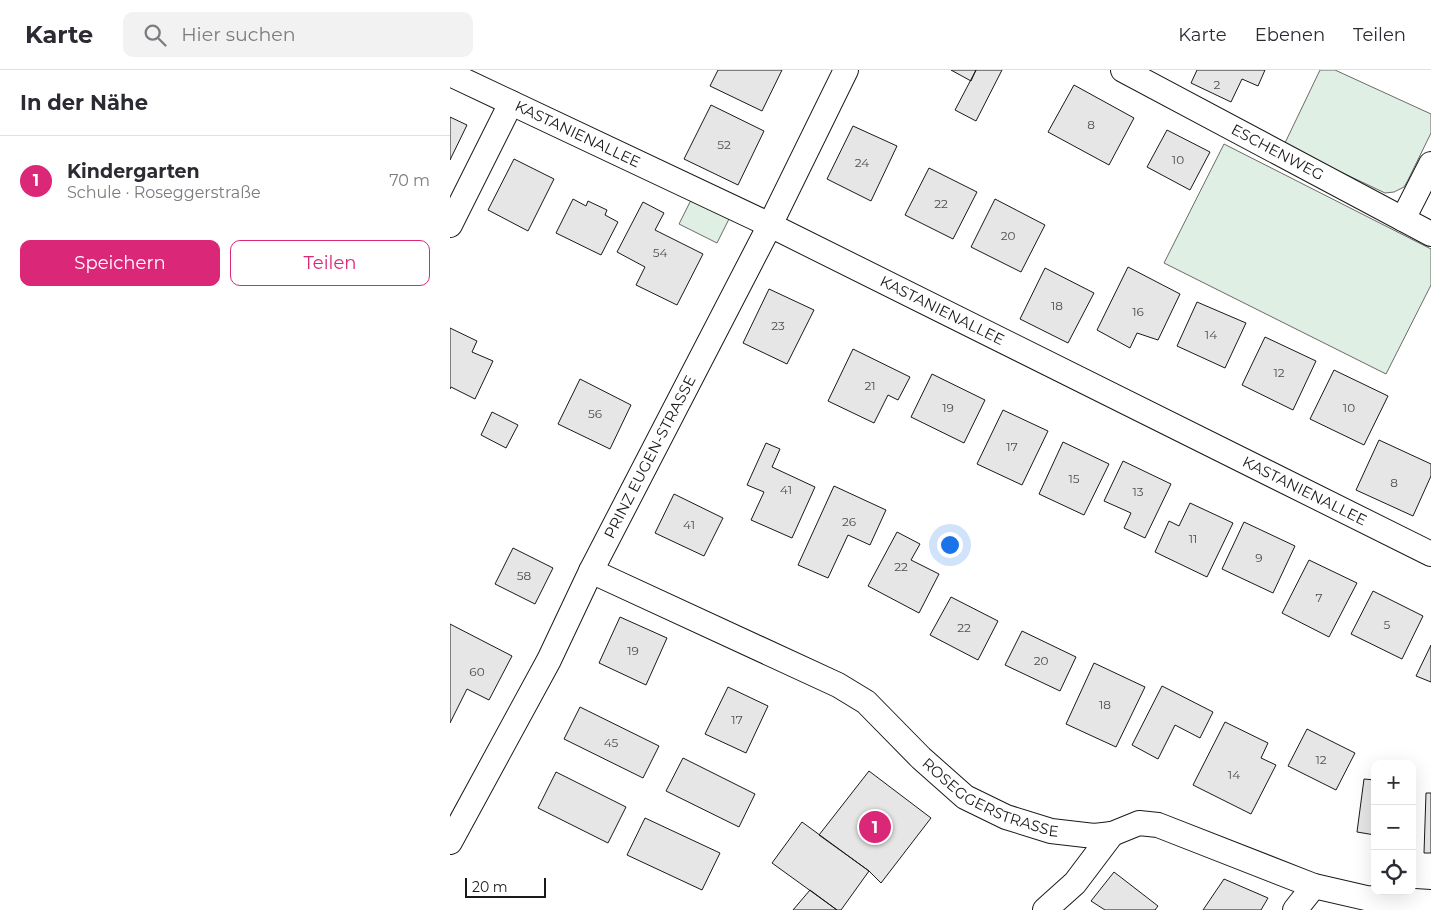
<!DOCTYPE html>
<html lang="de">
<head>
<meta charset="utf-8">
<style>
	:root { --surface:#fff; --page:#f2f2f3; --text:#2b2b33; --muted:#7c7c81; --line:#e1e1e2; --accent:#db2777 }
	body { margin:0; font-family:Montserrat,sans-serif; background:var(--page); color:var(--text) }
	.controls { position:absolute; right:15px; bottom:15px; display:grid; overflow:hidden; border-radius:10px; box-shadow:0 5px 20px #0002 }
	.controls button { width:45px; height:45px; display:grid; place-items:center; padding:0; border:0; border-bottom:1px solid var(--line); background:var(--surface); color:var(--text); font:25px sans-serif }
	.scale { position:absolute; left:15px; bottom:12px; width:81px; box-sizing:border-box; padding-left:5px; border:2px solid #1a1a1a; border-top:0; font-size:14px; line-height:18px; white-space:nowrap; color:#1a1a1a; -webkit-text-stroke:4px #fff; paint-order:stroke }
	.you { position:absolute; left:499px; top:474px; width:18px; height:18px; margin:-12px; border:4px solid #fff; border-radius:50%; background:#1a73e8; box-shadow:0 0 0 8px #1a73e833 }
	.badge { display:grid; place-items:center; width:32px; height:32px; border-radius:50%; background:var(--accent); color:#fff; font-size:16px; font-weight:700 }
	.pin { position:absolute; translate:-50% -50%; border:2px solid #fff; box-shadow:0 1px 5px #0006 }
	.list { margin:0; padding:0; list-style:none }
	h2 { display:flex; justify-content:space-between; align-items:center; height:65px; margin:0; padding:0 20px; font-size:21px }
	h2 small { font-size:16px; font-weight:400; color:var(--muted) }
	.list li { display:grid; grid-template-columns:32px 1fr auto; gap:15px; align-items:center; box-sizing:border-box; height:90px; padding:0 20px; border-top:1px solid var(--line) }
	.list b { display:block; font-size:19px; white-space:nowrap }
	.list p { margin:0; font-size:16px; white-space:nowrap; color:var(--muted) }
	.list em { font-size:16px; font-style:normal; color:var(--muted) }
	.actions { display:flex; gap:10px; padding:15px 20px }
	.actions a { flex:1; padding:11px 0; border:1px solid var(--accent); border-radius:10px; text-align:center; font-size:18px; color:var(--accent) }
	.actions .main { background:var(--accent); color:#fff }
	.icon { flex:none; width:28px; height:28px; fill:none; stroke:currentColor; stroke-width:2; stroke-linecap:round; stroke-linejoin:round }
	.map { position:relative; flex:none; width:981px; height:840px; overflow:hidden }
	header { display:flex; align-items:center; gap:30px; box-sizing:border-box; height:70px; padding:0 25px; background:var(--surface); border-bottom:1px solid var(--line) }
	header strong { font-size:24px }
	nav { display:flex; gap:28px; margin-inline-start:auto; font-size:18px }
	.search { width:350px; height:45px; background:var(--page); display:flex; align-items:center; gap:12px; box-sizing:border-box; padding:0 18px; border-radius:10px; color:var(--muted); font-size:19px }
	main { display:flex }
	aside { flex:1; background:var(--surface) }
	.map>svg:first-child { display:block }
</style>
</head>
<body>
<header>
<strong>Karte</strong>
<div class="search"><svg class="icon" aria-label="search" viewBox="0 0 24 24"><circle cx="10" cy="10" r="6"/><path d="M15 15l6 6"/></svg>Hier suchen</div>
<nav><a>Karte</a><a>Ebenen</a><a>Teilen</a></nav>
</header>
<main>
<aside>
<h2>In der Nähe<small></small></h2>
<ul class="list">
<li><span class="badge">1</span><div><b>Kindergarten</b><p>Schule · Roseggerstraße</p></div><em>70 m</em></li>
</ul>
<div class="actions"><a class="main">Speichern</a><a>Teilen</a></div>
</aside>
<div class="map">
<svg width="981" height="840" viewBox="0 0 981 840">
	<rect width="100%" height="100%" fill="#fff"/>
	<!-- green -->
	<path fill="#e0efe3" stroke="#6a6a6a" d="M870,0H885L981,44V63L958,110L954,117L944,122L935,123L834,75Z
		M774,74L981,179V215L936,304L714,193Z
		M241,130L279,149L267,173L229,154Z"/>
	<!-- building -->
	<path fill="#e6e6e6" stroke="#1a1a1a" d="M268,0H332L312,41L260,16Z
		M501,0H526L521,11Z
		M526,0H552L526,51L505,40Z
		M747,0H815L808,16L792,9L781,32L741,13Z
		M624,15L684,48L659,95L598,62Z
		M261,35L314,61L288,115L234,89Z
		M0,47L17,55L0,90Z
		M403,56L447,76L421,131L377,109Z
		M717,60L760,82L740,120L697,97Z
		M64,89L104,109L78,161L38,140Z
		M479,98L527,122L503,169L455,145Z
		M123,129L136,136L138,131L157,140L155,145L168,152L151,185L106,163Z
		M545,129L595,155L571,202L521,177Z
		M193,132L214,143L205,160L253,184L227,235L186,215L195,197L167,182Z
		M678,197L730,224L708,270L687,263L680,278L647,260Z
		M595,198L644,223L618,273L570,249Z
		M319,219L364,240L337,294L293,273Z
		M747,232L796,253L775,298L727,276Z
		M0,258L27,271L22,282L43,291L25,329L1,317L0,319Z
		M815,267L866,291L843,340L792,315Z
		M403,279L460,307L448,330L438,325L424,353L378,331Z
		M884,300L938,326L914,375L860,349Z
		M482,304L535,330L514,373L461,347Z
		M130,309L181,335L160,379L108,354Z
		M553,340L598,361L572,415L527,394Z
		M42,342L68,355L56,378L31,365Z
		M929,370L981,394V406L963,446L906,420Z
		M613,372L659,394L634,445L589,424Z
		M316,373L330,379L322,397L365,417L342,468L301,450L314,422L297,415Z
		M673,391L721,414L695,468L674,458L681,443L654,431Z
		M384,416L436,440L420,475L398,465L378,508L348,495Z
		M224,424L273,448L254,486L205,463Z
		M740,433L783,453L757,507L705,482L719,451L729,456Z
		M794,452L845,476L823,523L772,499Z
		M447,462L470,474L461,490L489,504L469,543L418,516Z
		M63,478L103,498L85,534L45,514Z
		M859,490L907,513L879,567L832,543Z
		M923,521L973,546L952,589L901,564Z
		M501,527L548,551L528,590L480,565Z
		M170,547L217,568L196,615L149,593Z
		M0,554L62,586L39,630L17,619L0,653Z
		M572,561L626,587L610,621L555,595Z
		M981,575V612L966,606Z
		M644,593L695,617L666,677L616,654Z
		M712,616L763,642L750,668L725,655L708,689L682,675Z
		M278,617L318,636L296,683L255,664Z
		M130,637L209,676L193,708L114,669Z
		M775,652L818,673L811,688L826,695L801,744L743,715Z
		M857,659L905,683L886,720L838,696Z
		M233,688L305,724L289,757L216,721Z
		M419,701L481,748L431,813L419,801L369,765Z
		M106,702L176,737L158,773L88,738Z
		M914,709L925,710V765L907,762Z
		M976,723H981V783H974Z
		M195,748L270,783L252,820L177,785Z
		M352,752L419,801L391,840H387L322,793Z
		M664,802L708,836L705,840H655L641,831Z
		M774,809L818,828L811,840H753Z
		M360,820L387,840H343Z"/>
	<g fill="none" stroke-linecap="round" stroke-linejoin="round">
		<!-- street casing -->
		<g stroke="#1a1a1a" stroke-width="26">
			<g id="street">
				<path id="s1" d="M673,0L981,164"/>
				<path id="s2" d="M0,4L320,155L981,484"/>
				<path d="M953,149L981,94"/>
				<path d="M0,155L61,33"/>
				<path id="s3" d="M141,501L388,615L416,632L471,688L515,727L556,747L601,761L644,766L662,764L689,753L708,755L864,816L916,828L981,832"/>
				<path id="s4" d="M0,772L99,590L141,501L320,155L396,0"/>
				<path d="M595,840L625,813L662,764"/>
				<path d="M845,840L864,816"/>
			</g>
		</g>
		<!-- street -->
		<use href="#street" stroke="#fff" stroke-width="24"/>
	</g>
	<g text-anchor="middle" stroke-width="4" stroke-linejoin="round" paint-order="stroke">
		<!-- number labels -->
		<g font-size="12" fill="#4d4d4d">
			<text x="767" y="19">2</text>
			<text x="641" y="59">8</text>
			<text x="274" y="79">52</text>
			<text x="728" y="94">10</text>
			<text x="412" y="97">24</text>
			<text x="491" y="138">22</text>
			<text x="558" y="170">20</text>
			<text x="210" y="187">54</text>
			<text x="607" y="240">18</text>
			<text x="688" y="246">16</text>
			<text x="328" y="260">23</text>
			<text x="761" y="269">14</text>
			<text x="829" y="307">12</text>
			<text x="420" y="320">21</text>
			<text x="498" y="342">19</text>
			<text x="899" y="342">10</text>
			<text x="145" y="348">56</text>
			<text x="562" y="381">17</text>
			<text x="624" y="413">15</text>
			<text x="944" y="417">8</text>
			<text x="336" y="424">41</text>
			<text x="688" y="426">13</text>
			<text x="399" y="456">26</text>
			<text x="239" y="459">41</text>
			<text x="743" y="473">11</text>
			<text x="809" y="492">9</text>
			<text x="451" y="501">22</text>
			<text x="74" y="510">58</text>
			<text x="869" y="532">7</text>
			<text x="937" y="559">5</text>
			<text x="514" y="562">22</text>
			<text x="183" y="585">19</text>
			<text x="591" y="595">20</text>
			<text x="27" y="606">60</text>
			<text x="655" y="639">18</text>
			<text x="287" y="654">17</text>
			<text x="161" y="677">45</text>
			<text x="871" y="694">12</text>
			<text x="784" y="709">14</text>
		</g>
		<!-- street labels -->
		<g font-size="15" fill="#1a1a1a" stroke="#fff">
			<text dy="5" stroke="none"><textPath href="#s2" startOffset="141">KASTANIENALLEE</textPath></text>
			<text dy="5" stroke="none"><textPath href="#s1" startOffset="175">ESCHENWEG</textPath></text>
			<text dy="5" stroke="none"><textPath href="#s2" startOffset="546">KASTANIENALLEE</textPath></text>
			<text dy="5" stroke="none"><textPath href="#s4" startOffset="434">PRINZ EUGEN-STRASSE</textPath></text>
			<text dy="5" stroke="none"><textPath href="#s2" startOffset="951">KASTANIENALLEE</textPath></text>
			<text dy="5" stroke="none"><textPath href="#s3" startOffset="465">ROSEGGERSTRASSE</textPath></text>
		</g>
	</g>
</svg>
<div class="controls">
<button>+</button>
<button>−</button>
<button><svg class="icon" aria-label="locate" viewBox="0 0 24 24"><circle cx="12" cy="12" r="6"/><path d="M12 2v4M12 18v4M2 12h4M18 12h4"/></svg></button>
</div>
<div class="scale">20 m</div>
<div class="you"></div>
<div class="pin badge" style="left:425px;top:757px">1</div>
</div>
</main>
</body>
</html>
